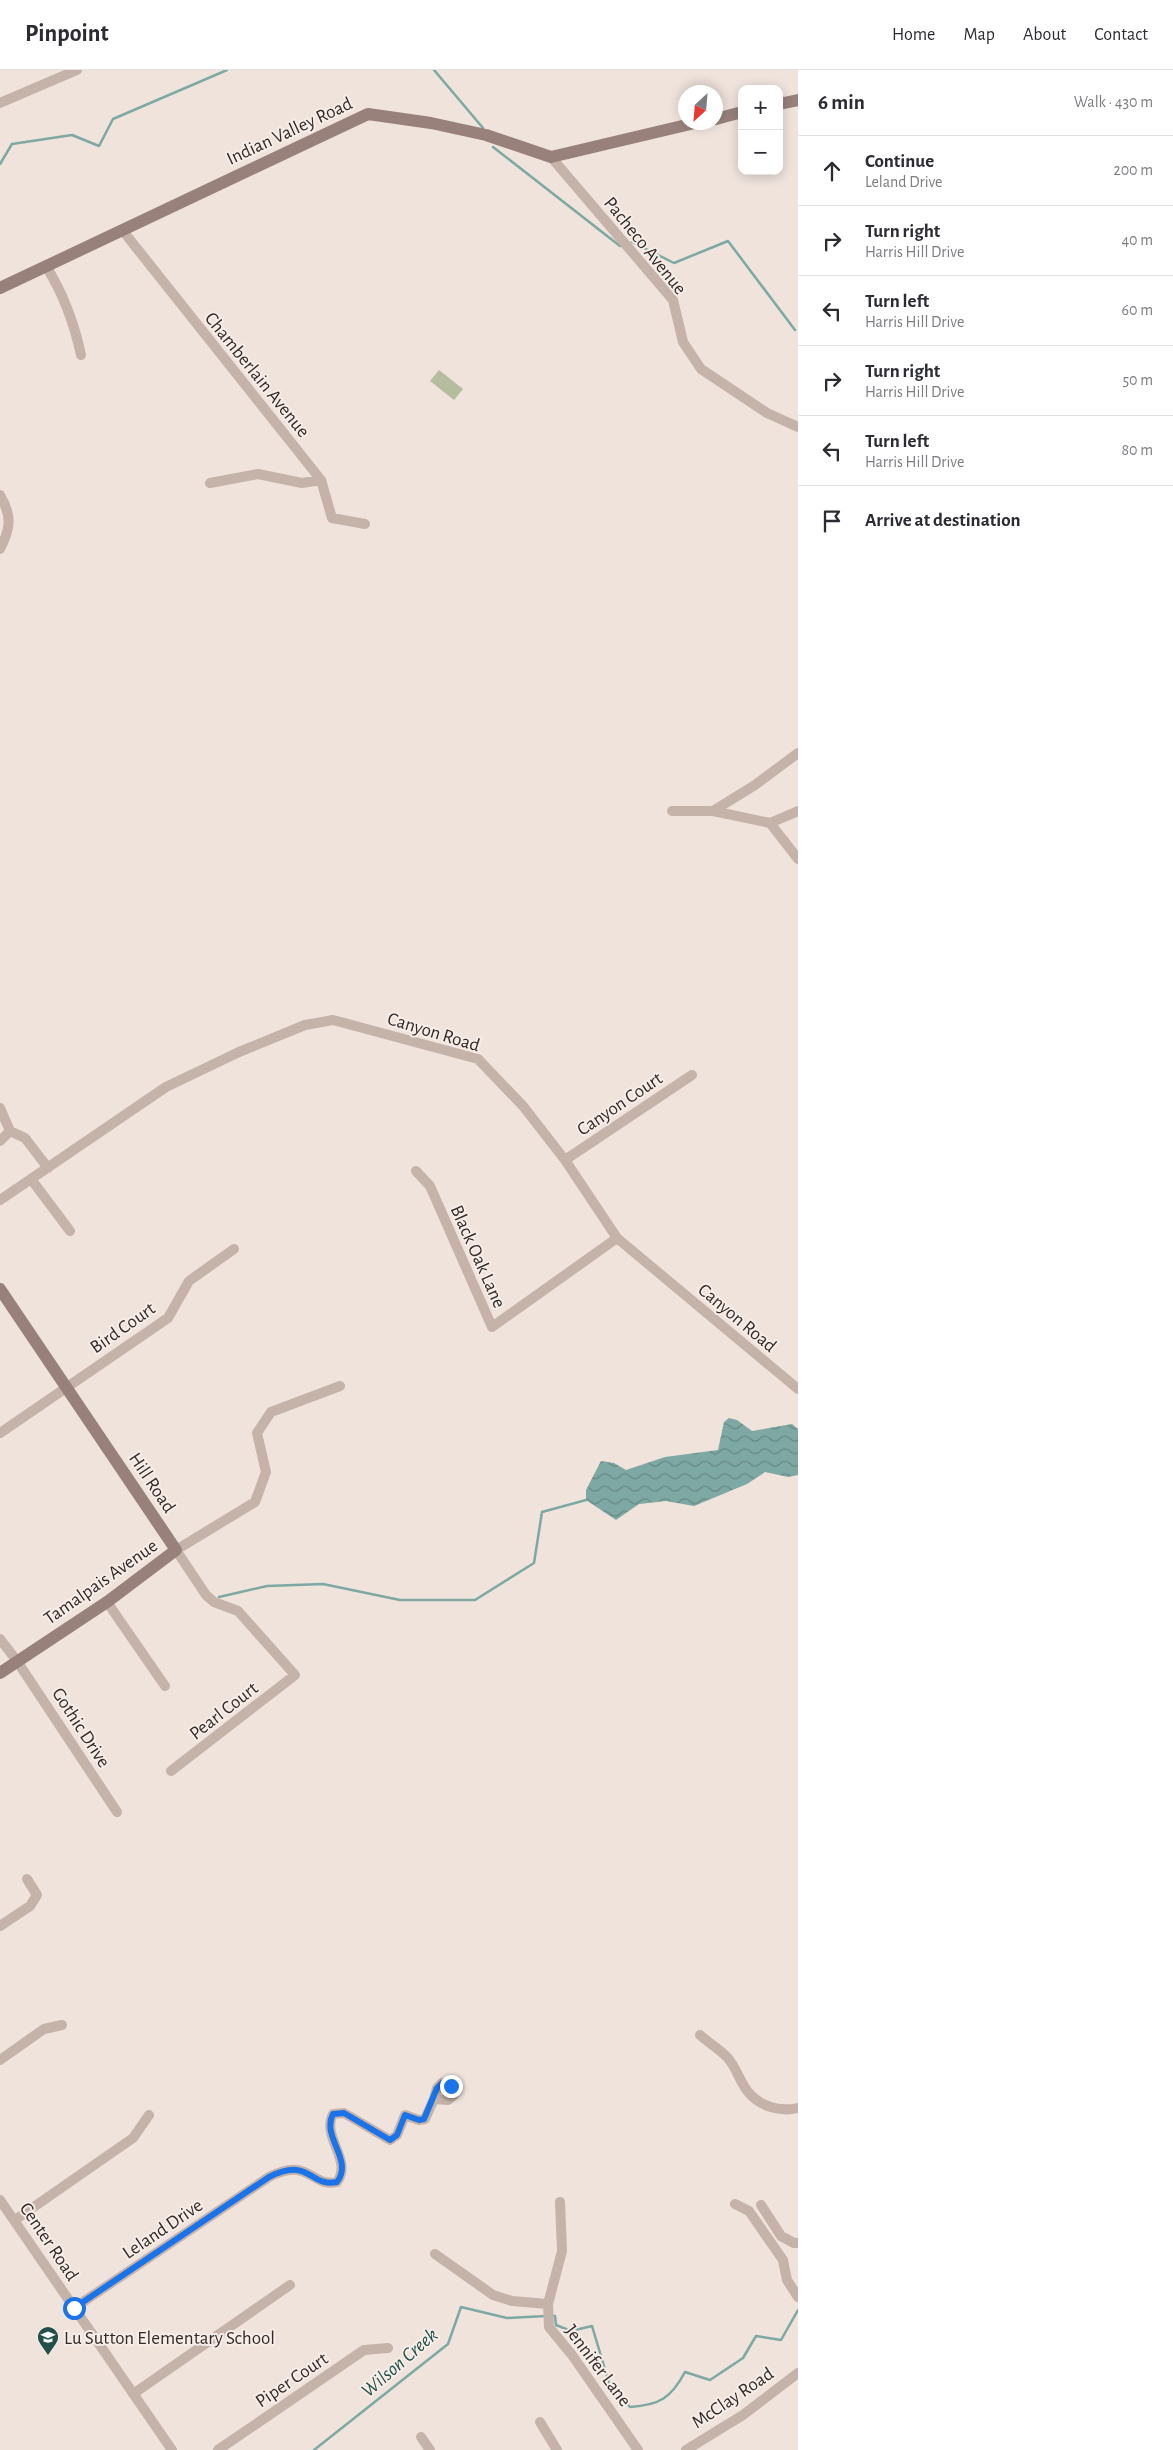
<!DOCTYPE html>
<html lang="en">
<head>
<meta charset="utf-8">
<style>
	:root { --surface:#fff; --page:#f7f7f7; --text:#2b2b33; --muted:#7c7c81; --line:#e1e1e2 }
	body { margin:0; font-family:"Alegreya Sans",sans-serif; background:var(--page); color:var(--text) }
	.controls { position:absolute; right:15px; top:15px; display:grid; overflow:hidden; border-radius:10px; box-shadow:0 2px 12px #0003 }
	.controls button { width:45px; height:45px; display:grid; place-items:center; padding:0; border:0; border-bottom:1px solid var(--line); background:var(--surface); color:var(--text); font:25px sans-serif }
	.compass { position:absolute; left:678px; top:15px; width:45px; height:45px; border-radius:50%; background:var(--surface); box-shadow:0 2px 12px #0003; rotate:206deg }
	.stop { position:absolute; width:15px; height:15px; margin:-11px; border:4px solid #1a73e8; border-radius:50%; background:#fff }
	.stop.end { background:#1a73e8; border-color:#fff; box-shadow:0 1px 5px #0008 }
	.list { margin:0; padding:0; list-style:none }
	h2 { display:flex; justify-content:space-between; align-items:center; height:65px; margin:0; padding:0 20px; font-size:21px }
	h2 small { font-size:16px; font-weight:400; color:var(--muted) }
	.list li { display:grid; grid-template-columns:32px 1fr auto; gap:15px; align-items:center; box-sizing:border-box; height:70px; padding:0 20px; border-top:1px solid var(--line) }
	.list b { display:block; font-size:19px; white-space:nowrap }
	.list p { margin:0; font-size:16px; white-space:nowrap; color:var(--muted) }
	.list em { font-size:16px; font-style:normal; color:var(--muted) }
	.icon { flex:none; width:28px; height:28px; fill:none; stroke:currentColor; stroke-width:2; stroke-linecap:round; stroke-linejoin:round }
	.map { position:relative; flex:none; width:798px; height:2380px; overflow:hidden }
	header { display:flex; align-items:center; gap:30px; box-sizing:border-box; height:70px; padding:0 25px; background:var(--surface); border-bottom:1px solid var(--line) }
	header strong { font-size:24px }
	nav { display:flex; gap:28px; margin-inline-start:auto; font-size:18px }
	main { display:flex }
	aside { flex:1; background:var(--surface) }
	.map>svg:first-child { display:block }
</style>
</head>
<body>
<header>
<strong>Pinpoint</strong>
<nav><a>Home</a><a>Map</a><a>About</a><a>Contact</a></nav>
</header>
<main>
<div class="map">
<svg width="798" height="2380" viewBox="0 0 798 2380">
	<defs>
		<pattern id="water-waves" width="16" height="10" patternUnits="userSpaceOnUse" patternTransform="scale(1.25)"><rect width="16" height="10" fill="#7ea8a3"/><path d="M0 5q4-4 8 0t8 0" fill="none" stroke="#688985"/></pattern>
	</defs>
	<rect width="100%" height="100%" fill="#efe3dc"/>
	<!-- garden -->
	<path fill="#b6bc9e" d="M439,300L463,319L454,330L430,311Z"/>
	<!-- water -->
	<path fill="url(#water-waves)" d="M729,1348L737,1350L752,1361L792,1354L798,1359V1405L788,1407L765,1402L747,1414L694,1436L666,1431L639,1434L616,1450L586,1430V1420L601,1391L614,1393L626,1400L665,1387L718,1380L724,1352Z"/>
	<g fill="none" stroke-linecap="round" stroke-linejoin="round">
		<!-- stream -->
		<path stroke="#7ea8a3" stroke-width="2.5" d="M434,0L483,58
			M493,77L620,176
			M0,94L12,74L72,65L99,76L113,49L227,0
			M632,172L674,193L728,171L795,260
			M219,1527L267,1516L323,1514L400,1530H475L534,1493L542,1442L586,1430
			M551,2246H555L556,2255L571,2261L592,2256L609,2313L630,2337C660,2335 671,2328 685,2302L710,2310L743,2288L756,2266L781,2270L798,2240
			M314,2380L448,2274L461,2237L507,2248L546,2246"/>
		<!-- street -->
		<path stroke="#c5b2a9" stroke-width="10" d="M0,33L77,0
			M551,87L673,230L683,272L701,299L767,343L798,357
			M123,161L321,410L332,448L365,454
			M46,196C64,225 74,252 81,285
			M210,413L258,404L302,413L321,410
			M0,425C12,446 11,458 0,479
			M672,741H713L770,753L798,789
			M713,741L755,715L798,683
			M770,753L798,741
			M0,1038L10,1061L0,1071
			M10,1061L25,1068L48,1098
			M565,1090L692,1005
			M416,1101L430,1116L492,1257L617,1168
			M31,1109L70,1161
			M0,1130L166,1017L239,982L305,955L333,950L478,989L523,1036L565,1090L617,1168L798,1319
			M0,1363L168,1248L189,1211L234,1179
			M107,1532L165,1616
			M0,1569L17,1591L117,1742
			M171,1701L295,1605L238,1541L214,1532L206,1525L176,1480L255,1432L266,1402L257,1363L271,1342L340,1316
			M0,1856L30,1836L37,1825L27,1809
			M700,1965C709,1973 719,1979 727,1987C737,1998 740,2013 749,2023C761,2037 781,2042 798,2038
			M0,1990L44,1959L62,1955
			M0,2130L172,2380
			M735,2134L749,2141L783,2190L787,2210L798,2227
			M761,2135L781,2166L794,2173H798
			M15,2150L133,2068L149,2045
			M435,2184L493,2225L512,2231L548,2234L549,2257L572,2285L638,2380
			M548,2234L562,2181L560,2132
			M74,2238L269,2107C310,2086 311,2118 337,2112C353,2090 321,2067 333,2044L344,2043L390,2070L397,2065L405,2045L419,2050L425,2049L434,2029L448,2030L454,2025V2020L451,2016L442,2013L437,2018L434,2029
			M133,2324L290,2215
			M540,2352L557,2380
			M421,2367L430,2380
			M218,2380L364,2280L388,2278
			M686,2380L743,2345L798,2303"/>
		<!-- secondary -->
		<path stroke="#98817b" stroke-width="12" d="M779,34L798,30
			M716,49L742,42
			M0,218L368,44L431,53L486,65L551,87L699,52
			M0,1219L176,1480L107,1532L0,1603"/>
	</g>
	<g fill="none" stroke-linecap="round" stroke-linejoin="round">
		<!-- route -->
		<path stroke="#1a73e8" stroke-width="6" d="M74,2238L269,2107C310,2086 310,2118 337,2112C354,2090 321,2067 333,2044L344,2043L390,2070L397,2065L405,2045L419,2050L424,2049L437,2018L442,2013L451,2016"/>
	</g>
	<!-- icons -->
	<defs>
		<g id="school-pin" transform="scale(1.125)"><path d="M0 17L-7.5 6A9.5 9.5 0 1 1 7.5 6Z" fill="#23504b" stroke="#f7ede8"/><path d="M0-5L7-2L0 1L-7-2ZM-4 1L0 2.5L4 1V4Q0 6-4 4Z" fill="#fff"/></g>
	</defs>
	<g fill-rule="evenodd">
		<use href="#school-pin" x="48" y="2267"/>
	</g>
	<g text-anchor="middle" stroke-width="4" stroke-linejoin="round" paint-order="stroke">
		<!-- street labels -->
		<g font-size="19" fill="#332a28" stroke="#f7ede8">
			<text transform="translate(289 60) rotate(-25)" y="7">Indian Valley Road</text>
			<text transform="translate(646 175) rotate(51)" y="7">Pacheco Avenue</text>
			<text transform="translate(258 304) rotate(51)" y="7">Chamberlain Avenue</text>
			<text transform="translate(434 961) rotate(17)" y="7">Canyon Road</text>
			<text transform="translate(619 1033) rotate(-34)" y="7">Canyon Court</text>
			<text transform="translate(479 1186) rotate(66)" y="7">Black Oak Lane</text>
			<text transform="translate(738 1247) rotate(40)" y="7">Canyon Road</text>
			<text transform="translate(122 1257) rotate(-35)" y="7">Bird Court</text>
			<text transform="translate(153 1412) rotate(56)" y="7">Hill Road</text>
			<text transform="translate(100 1511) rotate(-35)" y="7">Tamalpais Avenue</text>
			<text transform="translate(223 1640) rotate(-38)" y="7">Pearl Court</text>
			<text transform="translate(82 1657) rotate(57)" y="7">Gothic Drive</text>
			<text transform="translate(162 2158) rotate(-34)" y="7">Leland Drive</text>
			<text transform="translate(50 2171) rotate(56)" y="7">Center Road</text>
			<text transform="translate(599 2295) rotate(53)" y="7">Jennifer Lane</text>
			<text transform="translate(291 2309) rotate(-34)" y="7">Piper Court</text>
			<text transform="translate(732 2327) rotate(-34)" y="7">McClay Road</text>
		</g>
		<!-- poi labels -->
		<g font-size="19" fill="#332a28" stroke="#f7ede8" text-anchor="start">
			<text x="64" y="2274">Lu Sutton Elementary School</text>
		</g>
		<!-- water labels -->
		<g font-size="20" font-style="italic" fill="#23504b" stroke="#f7ede8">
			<text transform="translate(399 2292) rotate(-41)" y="7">Wilson Creek</text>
		</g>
	</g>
</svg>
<div class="controls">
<button>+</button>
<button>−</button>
</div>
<svg class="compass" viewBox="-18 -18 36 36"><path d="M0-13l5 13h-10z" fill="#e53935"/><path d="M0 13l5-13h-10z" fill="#7c7c81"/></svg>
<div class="stop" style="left:74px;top:2238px"></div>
<div class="stop end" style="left:451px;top:2016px"></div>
</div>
<aside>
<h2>6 min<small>Walk · 430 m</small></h2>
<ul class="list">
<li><svg class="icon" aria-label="ahead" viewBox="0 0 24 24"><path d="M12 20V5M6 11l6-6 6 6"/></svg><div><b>Continue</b><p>Leland Drive</p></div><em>200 m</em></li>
<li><svg class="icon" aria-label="right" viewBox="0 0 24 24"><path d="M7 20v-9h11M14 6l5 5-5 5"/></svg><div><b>Turn right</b><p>Harris Hill Drive</p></div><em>40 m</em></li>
<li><svg class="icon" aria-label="left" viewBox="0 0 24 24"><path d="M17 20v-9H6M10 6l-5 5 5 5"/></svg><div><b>Turn left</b><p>Harris Hill Drive</p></div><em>60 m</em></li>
<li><svg class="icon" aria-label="right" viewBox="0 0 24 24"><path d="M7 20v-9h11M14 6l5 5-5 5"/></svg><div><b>Turn right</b><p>Harris Hill Drive</p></div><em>50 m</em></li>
<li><svg class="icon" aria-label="left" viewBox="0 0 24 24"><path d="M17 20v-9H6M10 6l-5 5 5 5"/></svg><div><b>Turn left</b><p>Harris Hill Drive</p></div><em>80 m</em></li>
<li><svg class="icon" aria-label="arrive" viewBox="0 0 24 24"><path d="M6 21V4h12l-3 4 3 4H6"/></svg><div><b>Arrive at destination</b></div></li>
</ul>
</aside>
</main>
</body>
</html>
